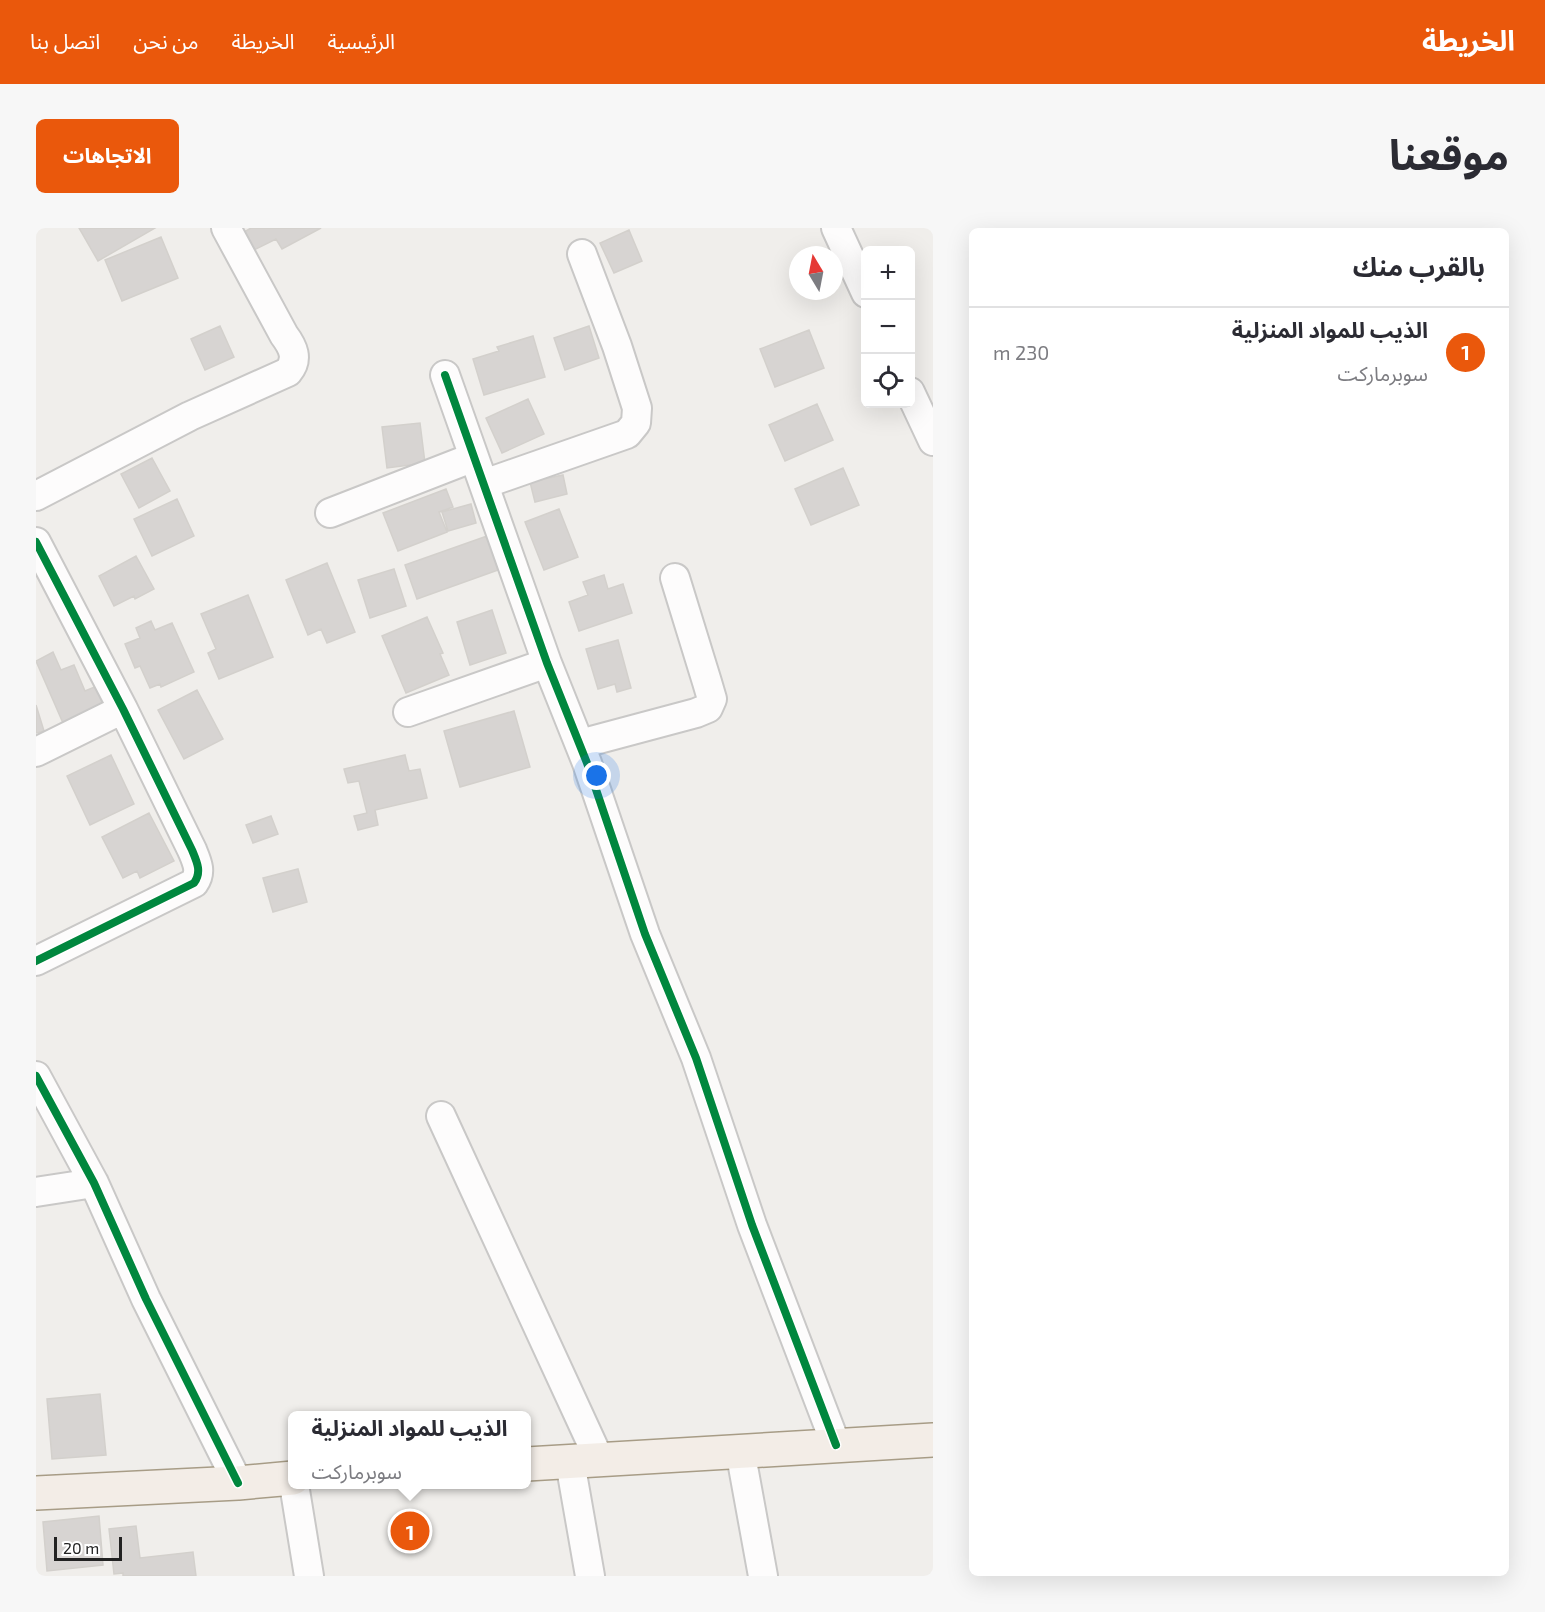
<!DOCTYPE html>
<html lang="ar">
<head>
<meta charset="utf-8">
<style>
	:root { --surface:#fff; --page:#f7f7f7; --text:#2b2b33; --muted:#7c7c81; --line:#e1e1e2; --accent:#ea580c }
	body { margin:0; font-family:"Exo 2","Noto Sans Arabic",sans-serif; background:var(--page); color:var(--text); direction:rtl }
	.controls { position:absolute; right:18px; top:18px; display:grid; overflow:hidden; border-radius:9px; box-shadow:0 6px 24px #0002 }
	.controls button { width:54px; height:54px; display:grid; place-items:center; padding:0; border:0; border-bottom:2px solid var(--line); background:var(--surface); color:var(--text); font:30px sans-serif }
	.compass { position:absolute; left:753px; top:18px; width:54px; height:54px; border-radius:50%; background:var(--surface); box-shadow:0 6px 24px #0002; rotate:350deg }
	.scale { position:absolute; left:18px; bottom:15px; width:68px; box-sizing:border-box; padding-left:6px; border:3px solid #222; border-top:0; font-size:16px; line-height:21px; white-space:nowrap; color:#222; -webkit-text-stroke:4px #fff; paint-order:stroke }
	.you { position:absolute; left:561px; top:548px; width:21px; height:21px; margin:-15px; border:4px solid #fff; border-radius:50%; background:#1a73e8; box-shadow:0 0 0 9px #1a73e833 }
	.badge { display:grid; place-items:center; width:39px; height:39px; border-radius:50%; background:var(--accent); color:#fff; font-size:20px; font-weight:700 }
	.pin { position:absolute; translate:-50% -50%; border:3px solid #fff; box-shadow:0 2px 6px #0006 }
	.popup { position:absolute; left:252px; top:1183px; width:243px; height:78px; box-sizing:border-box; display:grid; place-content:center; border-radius:9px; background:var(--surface); filter:drop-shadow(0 2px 4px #0005); font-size:20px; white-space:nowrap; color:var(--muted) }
	.popup b { font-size:22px; color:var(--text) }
	.popup::after { content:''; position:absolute; left:50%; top:100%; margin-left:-12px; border:12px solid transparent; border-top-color:var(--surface) }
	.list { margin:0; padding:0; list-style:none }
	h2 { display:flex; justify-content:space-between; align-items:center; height:78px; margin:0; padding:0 24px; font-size:26px }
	h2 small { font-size:20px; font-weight:400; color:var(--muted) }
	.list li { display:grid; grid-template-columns:39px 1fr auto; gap:18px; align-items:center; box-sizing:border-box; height:84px; padding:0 24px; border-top:2px solid var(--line) }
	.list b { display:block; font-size:22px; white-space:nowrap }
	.list p { margin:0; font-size:20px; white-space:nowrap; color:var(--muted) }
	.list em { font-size:20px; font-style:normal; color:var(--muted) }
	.icon { flex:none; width:33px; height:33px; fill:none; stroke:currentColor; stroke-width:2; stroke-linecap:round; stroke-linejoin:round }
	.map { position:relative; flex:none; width:897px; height:1348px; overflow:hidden; direction:ltr; border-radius:9px }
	header { display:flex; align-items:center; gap:36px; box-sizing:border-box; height:84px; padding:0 30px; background:var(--accent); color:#fff }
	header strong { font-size:28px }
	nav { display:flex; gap:33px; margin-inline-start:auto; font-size:21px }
	.intro { display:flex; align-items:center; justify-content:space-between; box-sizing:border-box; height:144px; padding:0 36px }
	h1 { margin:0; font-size:42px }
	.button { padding:15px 27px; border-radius:9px; background:var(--accent); color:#fff; font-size:21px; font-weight:700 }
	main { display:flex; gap:36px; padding:0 36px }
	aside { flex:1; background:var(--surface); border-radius:9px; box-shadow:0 6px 24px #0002 }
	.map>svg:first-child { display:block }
</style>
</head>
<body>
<header>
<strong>الخريطة</strong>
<nav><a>الرئيسية</a><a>الخريطة</a><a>من نحن</a><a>اتصل بنا</a></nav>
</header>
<div class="intro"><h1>موقعنا</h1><a class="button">الاتجاهات</a></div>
<main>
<aside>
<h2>بالقرب منك<small></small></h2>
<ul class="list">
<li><span class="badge">1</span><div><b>الذيب للمواد المنزلية</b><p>سوبرماركت</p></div><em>230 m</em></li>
</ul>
</aside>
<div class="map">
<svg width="897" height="1348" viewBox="0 0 897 1348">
	<rect width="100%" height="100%" fill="#f0eeeb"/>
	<!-- building -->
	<path fill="#d7d4d2" stroke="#d3d0cc" stroke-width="1.5" d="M43,0H119L62,33Z
		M215,0H285L246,21L240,11L218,22L208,4Z
		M593,2L606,33L578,45L564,15Z
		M125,9L142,50L86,73L69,32Z
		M184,98L198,129L169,142L155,111Z
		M553,98L563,130L529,142L518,110Z
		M773,102L788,140L739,159L724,121Z
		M497,108L509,149L448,167L437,131L463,123L461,119Z
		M492,171L508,206L466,225L450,190Z
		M781,176L797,212L749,233L733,197Z
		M384,195L389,235L351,240L346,199Z
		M116,230L134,263L103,280L85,246Z
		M807,240L823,277L775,297L759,261Z
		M527,247L531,266L499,274L494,254Z
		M410,261L417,279L403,284L411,304L362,323L347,285Z
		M141,271L158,308L116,328L98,291Z
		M435,276L440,295L412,303L406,284Z
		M523,281L542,329L508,342L489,294Z
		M451,308L462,342L381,371L369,337Z
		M100,328L118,361L99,371L98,368L78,378L63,348Z
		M291,335L319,404L291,415L285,401L272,407L250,352Z
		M358,341L370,378L334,390L322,352Z
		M568,347L572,361L587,356L596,385L543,403L533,374L552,367L547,354Z
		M212,367L237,429L183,451L172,425L180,421L165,386Z
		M456,382L470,425L434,437L421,394Z
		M391,389L407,425L404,426L413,447L370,465L346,408Z
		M115,393L119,402L136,395L158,444L125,459L124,456L114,460L104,438L99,440L89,416L104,410L100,400Z
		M582,412L595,460L581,464L579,456L562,461L550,421Z
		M17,424L25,442L38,437L49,463L61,458L69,476L27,495L0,433Z
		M161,462L187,511L148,531L122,482Z
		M0,477L8,503L0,505Z
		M478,483L494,539L424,559L408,503Z
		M75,527L98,576L54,597L31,548Z
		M369,527L373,543L384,541L391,570L339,582L342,597L322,602L318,588L331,585L323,553L312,555L308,541Z
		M113,585L138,633L104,650L101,643L87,650L66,609Z
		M235,588L242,606L217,615L210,597Z
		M262,641L271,674L237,684L227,650Z
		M64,1166L70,1227L16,1231L11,1171Z
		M63,1288L67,1337L11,1343L7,1294Z
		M100,1298L104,1330L157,1324L160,1348H87V1345L78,1346L73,1301Z"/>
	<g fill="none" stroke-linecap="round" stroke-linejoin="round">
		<!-- minor casing -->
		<g stroke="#c9c8c7" stroke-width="32">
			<path id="minor" d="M800,0L830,65
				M409,147L511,435L551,535L609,706L660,830L716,997L800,1217
				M874,164L897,213
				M448,256L591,206L600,195L601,180L581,118L546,26
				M0,268L154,188L252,144C263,131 257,119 248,107L190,0
				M294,285L438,229
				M0,314L87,481L156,622C161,634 166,644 158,655L0,733
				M372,484L511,435
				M544,516L660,485L672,480L676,471L671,454L639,350
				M0,524L87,481
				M0,848L58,955L110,1071L202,1255
				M405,888L563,1231
				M0,964L58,955
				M704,1222L727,1348
				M534,1234L554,1348
				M258,1256L273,1348"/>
		</g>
		<!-- major casing -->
		<g stroke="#a79c86" stroke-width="36">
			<path id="major" d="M491,1236L897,1212
				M0,1265L202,1255L257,1250"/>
		</g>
		<!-- minor -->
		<use href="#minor" stroke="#fdfcfc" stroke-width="28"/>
		<!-- major -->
		<use href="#major" stroke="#f3ede7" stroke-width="33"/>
		<!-- cycleway casing -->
		<g stroke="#fff" stroke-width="11">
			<path id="cycleway" d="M409,147L511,435L551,535L609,706L660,830L716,997L800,1217
				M0,314L87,481L156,622C161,634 166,644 158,655L0,733
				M0,848L58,955L110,1071L202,1255"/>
		</g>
		<!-- cycleway -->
		<use href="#cycleway" stroke="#00873e" stroke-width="8"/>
	</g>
</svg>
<div class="controls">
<button>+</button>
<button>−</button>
<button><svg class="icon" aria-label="locate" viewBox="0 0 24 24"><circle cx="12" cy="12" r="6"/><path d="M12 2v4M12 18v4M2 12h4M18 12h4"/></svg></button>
</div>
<svg class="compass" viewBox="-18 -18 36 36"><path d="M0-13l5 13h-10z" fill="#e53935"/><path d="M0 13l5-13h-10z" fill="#7c7c81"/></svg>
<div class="scale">20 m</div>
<div class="you"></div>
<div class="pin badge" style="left:374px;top:1303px">1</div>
<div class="popup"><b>الذيب للمواد المنزلية</b>سوبرماركت</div>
</div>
</main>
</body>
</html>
